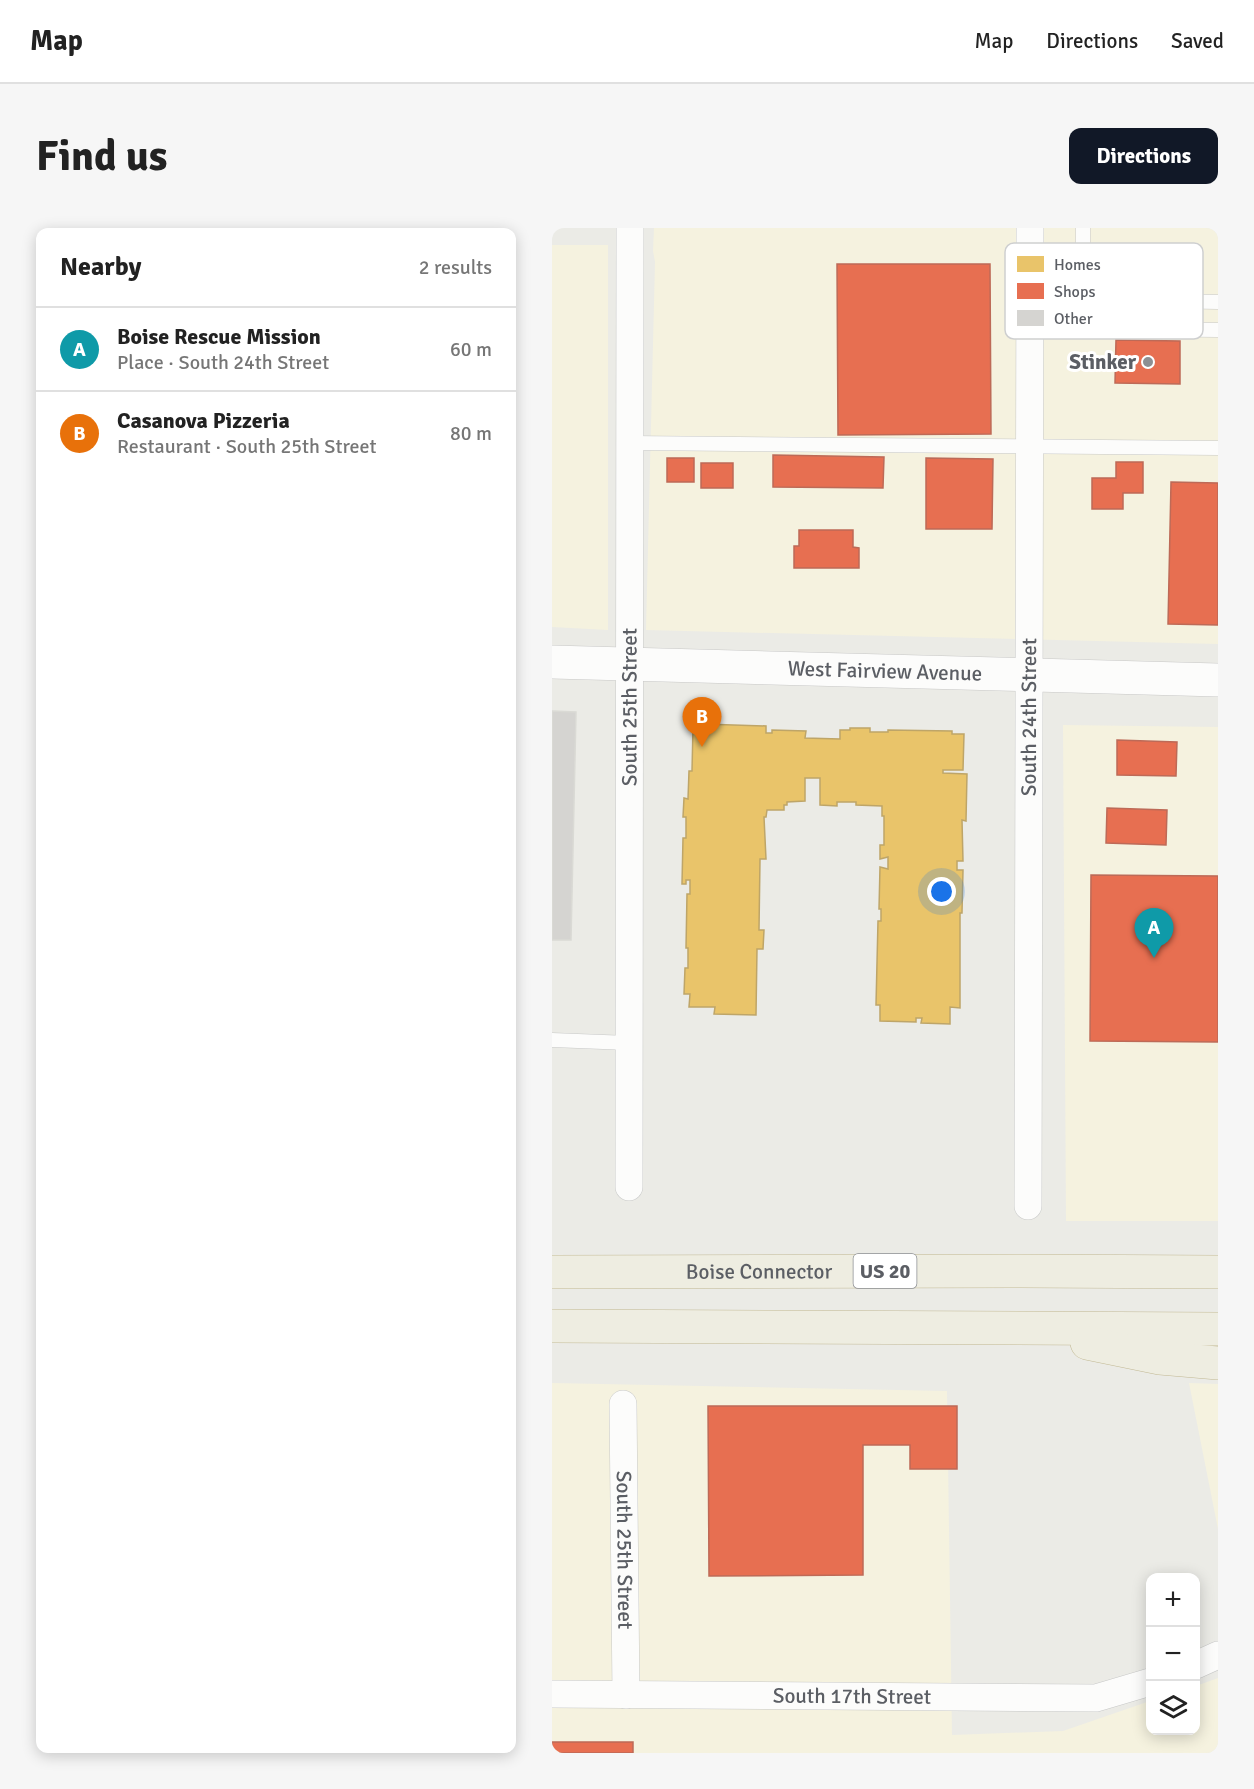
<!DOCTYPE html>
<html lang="en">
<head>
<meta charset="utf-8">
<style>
	:root { --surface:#fff; --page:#f6f6f6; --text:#222; --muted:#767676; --line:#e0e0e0; --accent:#111827 }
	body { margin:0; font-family:Signika,sans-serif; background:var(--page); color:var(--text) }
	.controls { position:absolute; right:18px; bottom:18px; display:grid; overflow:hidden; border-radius:12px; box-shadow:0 3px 15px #0003 }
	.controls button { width:54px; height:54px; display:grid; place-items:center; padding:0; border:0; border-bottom:2px solid var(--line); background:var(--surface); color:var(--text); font:30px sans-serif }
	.you { position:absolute; left:390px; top:664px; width:21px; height:21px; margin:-15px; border:4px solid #fff; border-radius:50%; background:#1a73e8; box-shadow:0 0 0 9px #1a73e833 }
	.badge { display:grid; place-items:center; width:39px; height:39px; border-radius:50%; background:var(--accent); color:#fff; font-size:20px; font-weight:700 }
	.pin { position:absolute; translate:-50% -50px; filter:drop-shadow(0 2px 3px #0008) }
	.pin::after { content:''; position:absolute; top:32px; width:21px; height:18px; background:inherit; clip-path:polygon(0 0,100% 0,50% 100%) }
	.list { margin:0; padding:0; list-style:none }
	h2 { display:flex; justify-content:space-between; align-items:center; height:78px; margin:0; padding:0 24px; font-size:26px }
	h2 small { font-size:20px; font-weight:400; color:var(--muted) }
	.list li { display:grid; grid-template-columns:39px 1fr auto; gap:18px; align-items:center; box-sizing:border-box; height:84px; padding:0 24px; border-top:2px solid var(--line) }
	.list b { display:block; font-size:22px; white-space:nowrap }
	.list p { margin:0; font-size:20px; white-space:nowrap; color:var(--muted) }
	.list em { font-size:20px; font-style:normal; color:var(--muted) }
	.icon { flex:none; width:33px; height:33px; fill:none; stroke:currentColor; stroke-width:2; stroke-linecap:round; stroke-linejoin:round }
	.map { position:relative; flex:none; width:666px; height:1525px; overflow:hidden; border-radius:12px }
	header { display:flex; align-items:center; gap:36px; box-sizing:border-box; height:84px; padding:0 30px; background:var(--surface); border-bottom:2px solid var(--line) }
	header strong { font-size:28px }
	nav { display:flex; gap:33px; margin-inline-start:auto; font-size:21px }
	.intro { display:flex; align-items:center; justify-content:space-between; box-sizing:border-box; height:144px; padding:0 36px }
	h1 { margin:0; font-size:42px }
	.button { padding:15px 27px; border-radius:12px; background:var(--accent); color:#fff; font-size:21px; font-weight:700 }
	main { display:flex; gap:36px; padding:0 36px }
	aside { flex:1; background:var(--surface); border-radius:12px; box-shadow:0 3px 15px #0003 }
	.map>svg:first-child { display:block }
</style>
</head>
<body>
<header>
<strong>Map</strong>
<nav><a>Map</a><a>Directions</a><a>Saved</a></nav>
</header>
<div class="intro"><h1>Find us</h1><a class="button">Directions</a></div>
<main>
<aside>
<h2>Nearby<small>2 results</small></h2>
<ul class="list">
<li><span class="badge" style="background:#0f9aa8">A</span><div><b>Boise Rescue Mission</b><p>Place · South 24th Street</p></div><em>60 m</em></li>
<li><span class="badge" style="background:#e8710a">B</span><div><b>Casanova Pizzeria</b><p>Restaurant · South 25th Street</p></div><em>80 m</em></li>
</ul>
</aside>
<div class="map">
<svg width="666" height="1525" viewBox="0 0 666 1525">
	<rect width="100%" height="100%" fill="#ebebe6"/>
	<!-- commercial -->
	<path fill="#f5f2df" d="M102,0H666V416L94,402L103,34L101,23Z
		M0,17H56V402L0,399Z
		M511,497L666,499V993H514Z
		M0,1155L395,1163L400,1507L511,1503L598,1473V1502H644V1458L666,1450V1525H0Z
		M637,1155L666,1156V1301Z"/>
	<!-- homes -->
	<path fill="#e9c46a" stroke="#bea568" stroke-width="1.5" d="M151,496L214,498V505H220V502L254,503L253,510L288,511V502H298V500H318V504H336V502L400,503V506H412L411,542H391V545L415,546L414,593L410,592L411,633H405V642H411L410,685H408V780L398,779V796L369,795L370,790H364V794L328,793V777H324L326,693H329V681H327L328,639L336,641V629L328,631V617H332V588H330V578L304,577V574H285V578L268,577V550H253V573L235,574V577H232V582H215L214,589H212L214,631H208L207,702H212L211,721H205L204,787L162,786L163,779H137L138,766H132L133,740H136V720H134L135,666H138V652H134V656H130L131,610H134V589H131L132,570L136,571L137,543H140L141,499L151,500Z"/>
	<!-- shops -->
	<path fill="#e76f51" stroke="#bd6a57" stroke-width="1.5" d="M285,36H438L439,206L286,207Z
		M564,112L628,113V156L563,155Z
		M221,227L332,229L331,260L221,259Z
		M115,230H142V254H115Z
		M374,230L441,231L440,301H374Z
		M564,234H591V265H571V281H540V250H564Z
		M149,235H181V260H149Z
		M619,254L666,255V397L616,396Z
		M247,302H301V319L307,320V340H242V318H247Z
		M565,512L625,514L624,548L565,547Z
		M555,580L615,582L614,617L554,615Z
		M539,647L666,648V814L538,813Z
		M156,1178H405V1241H358V1217H311V1347L157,1348Z
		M0,1514H81V1525H0Z"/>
	<!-- building -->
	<path fill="#d5d4d1" stroke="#dadad5" stroke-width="1.5" d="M0,483L24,484L19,712H0Z"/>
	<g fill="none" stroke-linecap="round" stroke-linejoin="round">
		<!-- service casing -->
		<g stroke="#c8c9c8" stroke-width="15">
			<path id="service" d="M531,0V73
				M479,73H581
				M545,73L566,101L666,102
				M611,73L666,74
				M77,215L666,220
				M0,812L77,815"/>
		</g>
		<!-- minor casing -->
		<g stroke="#c8c9c8" stroke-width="28">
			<g id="minor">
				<path id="s1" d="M77,959L78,0"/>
				<path id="s2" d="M476,978L478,0"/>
				<path id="s3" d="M71,1176L74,1467"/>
				<path d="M644,1437L666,1427"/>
				<path id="s4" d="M0,1466L544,1470L598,1454"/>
			</g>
		</g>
		<!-- secondary casing -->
		<g stroke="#c8c8c7" stroke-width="34">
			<g id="secondary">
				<path id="s5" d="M0,434L666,452"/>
			</g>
		</g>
		<!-- motorway casing -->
		<g stroke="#c2b994" stroke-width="34">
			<g id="motorway">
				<path id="s6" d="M0,1044L469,1043L666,1044"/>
				<path d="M0,1098L666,1101"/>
				<path d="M535,1115L608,1130L666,1135"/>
			</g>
		</g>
		<!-- service -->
		<use href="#service" stroke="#fcfcfb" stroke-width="14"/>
		<!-- minor -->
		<use href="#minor" stroke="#fcfcfb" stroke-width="27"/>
		<!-- secondary -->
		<use href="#secondary" stroke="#fcfcfb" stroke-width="33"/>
		<!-- motorway -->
		<use href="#motorway" stroke="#eeede1" stroke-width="33"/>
	</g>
	<!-- markers -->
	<circle fill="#8d8f92" stroke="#fff" stroke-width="2" cx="596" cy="134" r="6"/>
	<g text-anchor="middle" stroke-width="6" stroke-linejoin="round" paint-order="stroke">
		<!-- shield labels -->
		<rect fill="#fff" stroke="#8c8e92" stroke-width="1.5" x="301.5" y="1026" width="63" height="34" rx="4.5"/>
		<g font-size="20" font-weight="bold" fill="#5b5e64">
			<text x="333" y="1050">US 20</text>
		</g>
		<!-- poi labels -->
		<g font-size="21" font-weight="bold" fill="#5b5e64" stroke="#fff" text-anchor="end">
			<text x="584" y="141">Stinker</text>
		</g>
		<!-- street labels -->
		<g font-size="21" fill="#5b5e64" stroke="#fff">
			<text dy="7" stroke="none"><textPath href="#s5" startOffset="333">West Fairview Avenue</textPath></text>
			<text dy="7" stroke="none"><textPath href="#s1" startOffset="480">South 25th Street</textPath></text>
			<text dy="7" stroke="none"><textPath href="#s2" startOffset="489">South 24th Street</textPath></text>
			<text dy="7" stroke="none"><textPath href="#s6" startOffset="207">Boise Connector</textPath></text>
			<text dy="7" stroke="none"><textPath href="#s3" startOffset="146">South 25th Street</textPath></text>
			<text dy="7" stroke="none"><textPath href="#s4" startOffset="300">South 17th Street</textPath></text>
		</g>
	</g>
	<!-- legend -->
	<rect x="453" y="15" width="198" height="96" rx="9" fill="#fff" stroke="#cecfd0" stroke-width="1.5"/>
	<rect x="465" y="28" width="27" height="16" fill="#e9c46a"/>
	<rect x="465" y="55" width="27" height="16" fill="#e76f51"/>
	<rect x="465" y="82" width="27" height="16" fill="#d5d4d1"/>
	<g font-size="16" fill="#5b5e64">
		<text x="502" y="42">Homes</text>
		<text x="502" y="69">Shops</text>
		<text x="502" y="96">Other</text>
	</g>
</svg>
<div class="controls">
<button>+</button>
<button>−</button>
<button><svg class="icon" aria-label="layers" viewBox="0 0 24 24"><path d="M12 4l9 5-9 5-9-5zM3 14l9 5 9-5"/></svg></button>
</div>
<div class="you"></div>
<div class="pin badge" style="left:602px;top:730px;background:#0f9aa8">A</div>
<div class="pin badge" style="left:150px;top:519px;background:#e8710a">B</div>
</div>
</main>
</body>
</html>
